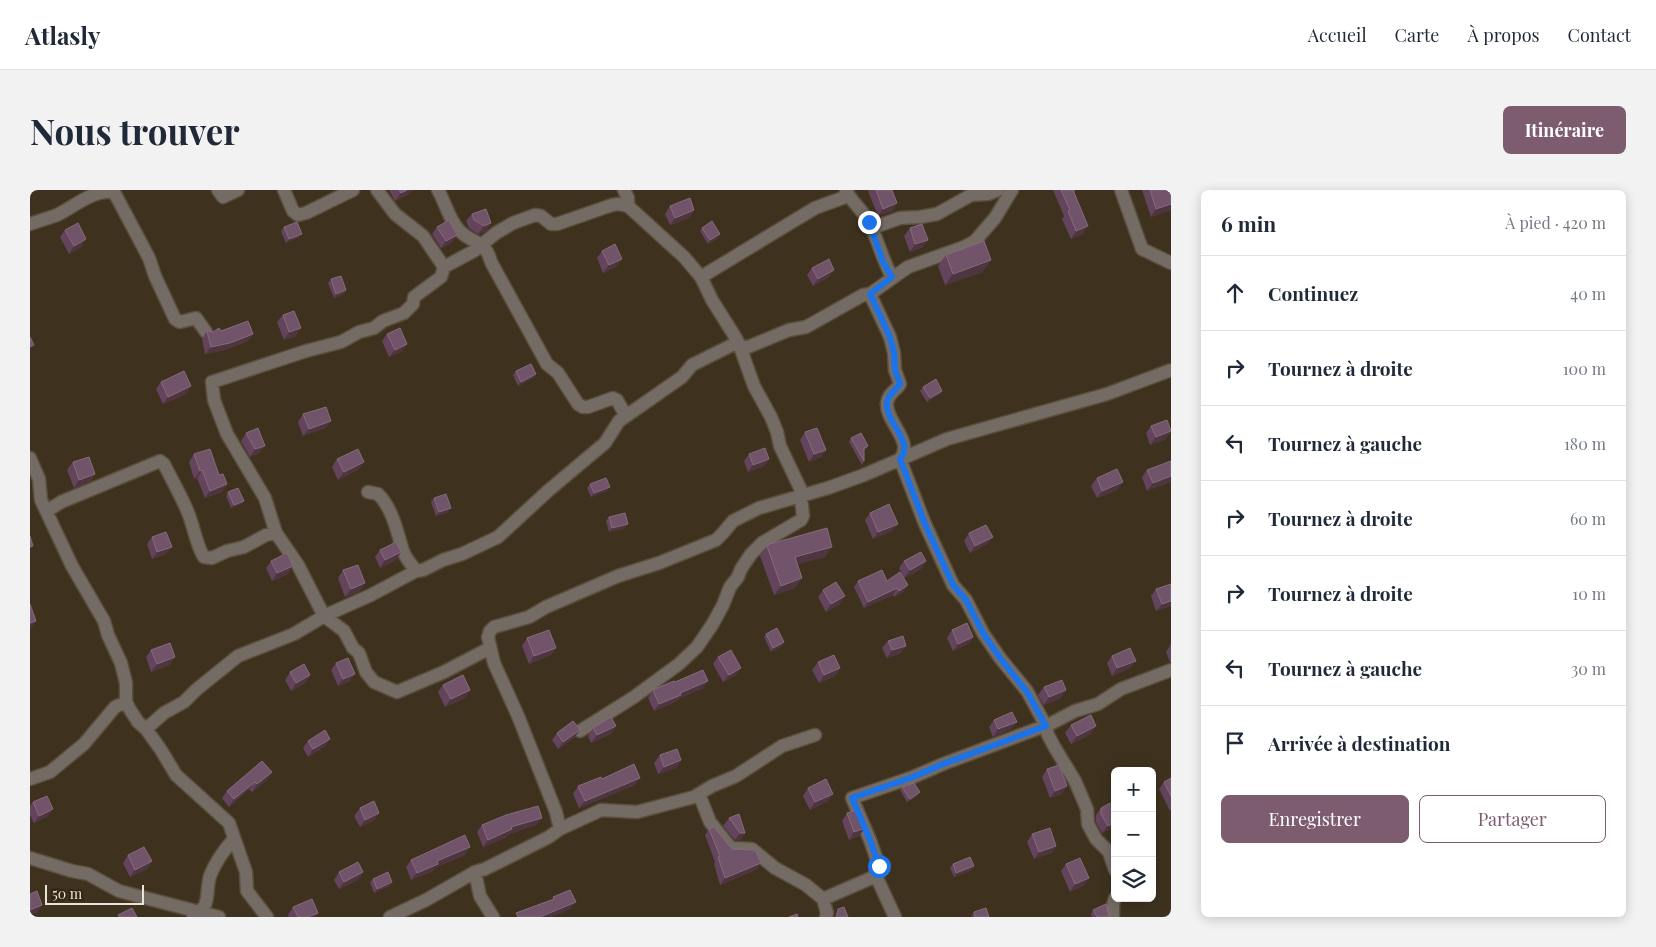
<!DOCTYPE html>
<html lang="fr">
<head>
<meta charset="utf-8">
<style>
	:root { --surface:#fff; --page:#f2f2f3; --text:#1f2937; --muted:#747a83; --line:#e0e1e3; --accent:#7d5c70 }
	body { margin:0; font-family:"Playfair Display",serif; background:var(--page); color:var(--text) }
	.controls { position:absolute; right:15px; bottom:15px; display:grid; overflow:hidden; border-radius:8px; box-shadow:0 2px 12px #0003 }
	.controls button { width:45px; height:45px; display:grid; place-items:center; padding:0; border:0; border-bottom:1px solid var(--line); background:var(--surface); color:var(--text); font:25px sans-serif }
	.scale { position:absolute; left:15px; bottom:12px; width:99px; box-sizing:border-box; padding-left:5px; border:2px solid #eae3d7; border-top:0; font-size:14px; line-height:18px; white-space:nowrap; color:#eae3d7; -webkit-text-stroke:4px #342815; paint-order:stroke }
	.stop { position:absolute; width:15px; height:15px; margin:-11px; border:4px solid #1a73e8; border-radius:50%; background:#fff }
	.stop.end { background:#1a73e8; border-color:#fff; box-shadow:0 1px 5px #0008 }
	.list { margin:0; padding:0; list-style:none }
	h2 { display:flex; justify-content:space-between; align-items:center; height:65px; margin:0; padding:0 20px; font-size:21px }
	h2 small { font-size:16px; font-weight:400; color:var(--muted) }
	.list li { display:grid; grid-template-columns:32px 1fr auto; gap:15px; align-items:center; box-sizing:border-box; height:75px; padding:0 20px; border-top:1px solid var(--line) }
	.list b { display:block; font-size:19px; white-space:nowrap }
	.list em { font-size:16px; font-style:normal; color:var(--muted) }
	.actions { display:flex; gap:10px; padding:15px 20px }
	.actions a { flex:1; padding:11px 0; border:1px solid var(--accent); border-radius:8px; text-align:center; font-size:18px; color:var(--accent) }
	.actions .main { background:var(--accent); color:#fff }
	.icon { flex:none; width:28px; height:28px; fill:none; stroke:currentColor; stroke-width:2; stroke-linecap:round; stroke-linejoin:round }
	.map { position:relative; flex:none; width:1141px; height:727px; overflow:hidden; border-radius:8px }
	header { display:flex; align-items:center; gap:30px; box-sizing:border-box; height:70px; padding:0 25px; background:var(--surface); border-bottom:1px solid var(--line) }
	header strong { font-size:24px }
	nav { display:flex; gap:28px; margin-inline-start:auto; font-size:18px }
	.intro { display:flex; align-items:center; justify-content:space-between; box-sizing:border-box; height:120px; padding:0 30px }
	h1 { margin:0; font-size:35px }
	.button { padding:12px 22px; border-radius:8px; background:var(--accent); color:#fff; font-size:18px; font-weight:700 }
	main { display:flex; gap:30px; padding:0 30px }
	aside { flex:1; background:var(--surface); border-radius:8px; box-shadow:0 2px 12px #0003 }
	.map>svg:first-child { display:block }
</style>
</head>
<body>
<header>
<strong>Atlasly</strong>
<nav><a>Accueil</a><a>Carte</a><a>À propos</a><a>Contact</a></nav>
</header>
<div class="intro"><h1>Nous trouver</h1><a class="button">Itinéraire</a></div>
<main>
<div class="map">
<svg width="1141" height="727" viewBox="0 0 1141 727">
	<rect width="100%" height="100%" fill="#3e321f"/>
	<g fill="none" stroke-linecap="round" stroke-linejoin="round">
		<!-- minor casing -->
		<g stroke="#5a4e3c" stroke-width="15">
			<path id="minor" d="M188,0L193,7L208,0
				M254,0L263,21L268,25L276,23L323,0
				M347,0L365,24L393,46L414,77
				M408,0C415,12 419,29 428,39C440,54 455,48 461,72L517,174L528,183L548,214L553,217H558L583,208L587,210L596,226
				M816,0C821,12 833,20 839,32C848,50 852,69 862,87
				M1091,0L1112,59L1141,73
				M0,34C9,31 18,28 27,25C44,17 61,0 84,2L119,68L125,86L145,129L150,132L166,128L176,142
				M842,38L870,28L890,27L907,24L941,5L958,4L968,0
				M671,87L785,18L818,6
				M840,104L860,147L864,163L865,180L870,194C866,201 858,203 857,213C855,231 885,252 870,269L895,334L923,395L936,410L953,443L970,468L997,501L1016,536L1018,545L1025,558L1045,591L1057,619L1058,634L1066,649L1079,662L1085,680
				M0,268L9,289L11,310L42,376L74,431L78,445L91,473L96,493V512L99,518L108,532L116,539L131,560L146,585L199,633L216,682L217,701L237,727
				M338,302L348,304C363,319 367,342 373,361C376,369 382,375 386,381
				M17,321L31,312L130,271L134,274C142,290 150,304 157,320C163,333 167,358 174,367L182,368L197,361L214,357L236,345L246,343
				M460,458L414,482L367,502L344,492L336,482L329,463L323,458L314,441L294,426L268,375L246,343L235,308L197,244L184,210L182,192L276,161L311,152L329,142L344,138L353,131L374,123L383,114L384,107L411,87L414,77L444,61L466,43L483,33L505,25L511,26L521,34H527L582,15L588,14L598,16
				M116,539L134,523L154,512L166,500L208,466L264,444L294,426L341,405L386,381L393,380L413,370L432,364L468,347L519,300L575,253L589,231L652,187L662,175L704,154L718,157L759,140L776,137L833,105L840,104L878,77L934,57L945,51L965,28L982,0
				M550,541L604,507L649,474L667,457L682,435L693,415L700,397L708,387L711,379L721,364L732,353L771,330L773,326L770,298L750,256L747,242L741,227L724,196L709,154L704,145L682,110L671,87L654,67L598,16V8L594,0
				M0,589L20,582L54,554L85,517L96,512
				M669,604L680,632L701,658L722,659L745,678L776,695L793,709L846,686
				M530,639L571,620L607,622L664,607L682,596L706,586L752,556L785,545
				M0,668L42,681L58,684L89,701L104,705L189,727
				M445,682L450,706L463,727
				M793,709L797,723L796,727
				M163,726C182,717 175,703 180,686C185,673 194,660 203,650
				M360,727L396,710L445,682L455,679L519,647L530,639L526,622L488,526L464,473L458,447L460,441L464,437L499,427L516,417L588,386L629,373L676,354L686,350L693,343L703,331L729,318L798,298L834,285L917,249L1077,204L1141,180
				M865,727L846,686L849,676L840,650L822,608L883,587L913,574L1020,534L1045,521L1068,514L1091,499L1141,480
				M1083,727V715L1085,708"/>
		</g>
		<!-- minor -->
		<use href="#minor" stroke="#756b65" stroke-width="12"/>
	</g>
	<!-- wall -->
	<path fill="#64435d" d="M359,0H382L379,4L365,11Z
		M839,0H862L867,13L862,21L848,26L838,1Z
		M1023,0H1046L1044,3L1053,44L1041,49L1032,29L1034,26Z
		M1112,0H1141V20L1121,27Z
		M640,16L664,20L659,28L640,35L635,24Z
		M442,24L461,33L456,41L448,44L439,38L436,31Z
		M254,37L269,47L256,53L251,41Z
		M407,37L427,45L421,53L411,58L402,44Z
		M672,38L688,48L678,54L670,41Z
		M880,38L893,57L880,62L874,46Z
		M35,40L51,57L39,64L30,47Z
		M572,61L587,76L573,83L567,68Z
		M916,65L953,82L915,95L908,76Z
		M782,78L799,87L783,96L777,85Z
		M301,89L314,104L304,108L298,93Z
		M253,125L266,146L254,150L247,132Z
		M177,141L183,142L223,144L218,151L195,160L175,164L172,149Z
		M357,144L377,154L372,161L359,167L352,151Z
		M486,181L503,188L488,196L483,185Z
		M131,192L156,204L133,214L126,199Z
		M893,197L912,201L910,204L897,212L890,201Z
		M273,224L301,231L295,238L273,246L268,232Z
		M1121,236L1136,249L1120,255L1116,243Z
		M775,242L796,260L791,267L779,272L770,250Z
		M216,243L229,263L220,267L211,251Z
		M821,248L838,256L834,261V271L832,275L819,252Z
		M164,264L192,302L175,308L167,288L164,289L159,272Z
		M719,264L739,269L734,276L718,282L714,271Z
		M307,269L329,279L308,290L302,277Z
		M1141,271L1117,301L1112,287L1117,280Z
		M43,272L65,284L60,291L44,298L37,280Z
		M1067,288L1087,300L1067,308L1061,296Z
		M560,294L577,301L561,307L557,298Z
		M198,302L214,311L211,314L201,318L196,306Z
		M404,308L418,322L406,326L401,312Z
		M840,323L868,334L862,341L843,349L835,330Z
		M579,327L595,338L579,342L576,331Z
		M939,343L963,347L957,354L940,363L934,351Z
		M122,347L136,364L122,369L117,354Z
		M737,356L795,367L767,374L765,398L744,405L730,366Z
		M350,360L371,362L366,370L350,378L345,367Z
		M241,371L258,384L242,391L236,378Z
		M874,371H896L891,379L874,388L869,378Z
		M313,380L330,401L315,407L308,388Z
		M828,391H857L878,395L873,402L864,407L863,405L834,418L824,397Z
		M1141,394V416L1126,421L1121,406L1126,399Z
		M793,400L810,414L796,422L788,407Z
		M922,440L943,447L938,454L923,461L917,448Z
		M736,444L754,452L752,456L741,462L734,447Z
		M497,448L526,458L521,465L499,474L492,456Z
		M858,451L871,463L857,468L852,458Z
		M1141,454V472H1140L1136,462Z
		M121,460L140,475L121,482L116,467Z
		M1082,466L1100,478L1082,486L1077,473Z
		M688,467L706,485L693,492L683,474Z
		M788,472L810,478L805,486L789,493L782,480Z
		M306,473L320,491L308,496L301,480Z
		M260,482L280,485L275,493L261,501L255,490Z
		M645,492L673,498L648,509L645,512L624,521L618,508L623,500Z
		M413,495L440,500L435,508L415,517L408,502Z
		M1014,497L1031,508L1014,515L1008,505Z
		M964,530L987,532L981,539L963,547L959,537Z
		M1041,535L1061,544L1041,554L1035,543Z
		M563,538L581,544L561,553L558,546Z
		M527,543L545,547L528,559L522,550Z
		M300,549L295,556L278,567L273,558L278,551Z
		M630,565L651,570L646,578L628,584L624,573Z
		M1017,579L1032,604L1020,608L1012,587Z
		M242,582L237,590L222,602L219,599L199,617L192,608L197,601Z
		M1141,588V620L1140,621L1129,599L1134,592Z
		M572,589L605,595L549,618L543,604L548,596Z
		M872,597L887,606L877,612L870,600Z
		M778,598L798,611L780,620L773,606Z
		M3,612L18,626L4,633L0,625V616Z
		M330,618L349,623L344,630L330,637L324,626Z
		M1071,618L1085,622V635L1084,637L1072,643L1066,632V625Z
		M817,623L829,646L819,650L812,631Z
		M699,628L715,643L710,650H705L693,636Z
		M452,635H506L479,644L477,647L453,657L447,642Z
		M679,639L702,659L727,679L690,695L684,674L685,672L675,645Z
		M1002,644L1026,656L1021,663L1004,669L997,652Z
		M98,665L122,671L117,679L100,687L93,673Z
		M435,665L406,677L403,681L381,690L376,677L381,670Z
		M923,674L942,680L924,687L920,678Z
		M1036,674L1059,688L1054,695L1040,702L1031,681Z
		M309,682H333L328,690L309,699L304,690Z
		M343,689L360,696L344,703L340,692Z
		M263,717L288,723L285,727H259L258,725Z
		M1063,720L1079,727H1062L1061,724Z
		M944,722L945,727H941Z"/>
	<!-- shaded-wall -->
	<path fill="#4f353f" d="M377,0H382L379,4L365,11L371,3Z
		M867,13L862,21L848,26L853,19Z
		M1141,14V20L1121,27L1126,19Z
		M664,20L659,28L640,35L645,28Z
		M461,33L456,41L448,44L454,36Z
		M1058,36L1053,44L1041,49L1046,41Z
		M272,44L269,47L256,53L259,49Z
		M690,44L688,48L678,54L680,50Z
		M427,45L421,53L411,58L416,51Z
		M56,49L51,57L39,64L44,56Z
		M898,50L893,57L880,62L885,54Z
		M592,69L587,76L573,83L579,75Z
		M961,70L953,82L915,95L923,84Z
		M804,80L799,87L783,96L788,89Z
		M316,100L314,104L304,108L306,104Z
		M271,138L266,146L254,150L259,142Z
		M223,144L218,151L195,160L175,164L181,157Z
		M377,154L372,161L359,167L365,160Z
		M506,184L503,188L488,196L491,192Z
		M161,196L156,204L133,214L138,207Z
		M912,201L910,204L897,212L900,208Z
		M301,231L295,238L273,246L279,239Z
		M1141,241L1136,249L1120,255L1126,247Z
		M235,256L229,263L220,267L225,259Z
		M796,260L791,267L779,272L784,264Z
		M739,269L734,276L718,282L723,275Z
		M334,272L329,279L308,290L314,282Z
		M172,280L167,288L164,289L170,281Z
		M65,284L60,291L44,298L49,290Z
		M1141,286V292L1117,301L1123,293Z
		M1093,292L1087,300L1067,308L1072,301Z
		M197,294L192,302L175,308L180,301Z
		M580,297L577,301L561,307L564,303Z
		M214,311L211,314L201,318L204,315Z
		M421,318L418,322L406,326L409,322Z
		M598,334L595,338L579,342L582,338Z
		M868,334L862,341L843,349L848,342Z
		M963,347L957,354L940,363L945,356Z
		M142,357L136,364L122,369L127,362Z
		M802,357L795,367L758,377L765,367Z
		M371,362L366,370L350,378L355,370Z
		M896,371L891,379L874,388L880,380Z
		M263,376L258,384L242,391L247,383Z
		M772,388L765,398L744,405L751,396Z
		M335,393L330,401L315,407L321,399Z
		M878,395L873,402L864,407L869,401Z
		M867,398L863,405L834,418L838,412Z
		M815,406L810,414L796,422L801,414Z
		M1141,411V416L1126,421L1132,414Z
		M6,431L1,438L0,439V433Z
		M943,447L938,454L923,461L928,454Z
		M754,452L752,456L741,462L743,458Z
		M876,456L871,463L857,468L862,460Z
		M526,458L521,465L499,474L504,466Z
		M145,467L140,475L121,482L127,474Z
		M1106,471L1100,478L1082,486L1087,478Z
		M711,478L706,485L693,492L699,485Z
		M810,478L805,486L789,493L794,485Z
		M325,484L320,491L308,496L313,489Z
		M280,485L275,493L261,501L266,493Z
		M678,491L673,498L648,509L645,512L624,521L629,514L650,503Z
		M440,500L435,508L415,517L421,509Z
		M1036,500L1031,508L1014,515L1019,507Z
		M987,532L981,539L963,547L968,539Z
		M586,536L581,544L561,553L567,545Z
		M1066,536L1061,544L1041,554L1047,546Z
		M550,540L545,547L528,559L533,552Z
		M300,549L295,556L278,567L283,559Z
		M651,570L646,578L628,584L634,577Z
		M242,582L237,590L222,602L227,594Z
		M610,588L605,595L549,618L555,611Z
		M225,592L219,599L199,617L204,609Z
		M1037,596L1032,604L1020,608L1025,601Z
		M890,602L887,606L877,612L880,609Z
		M803,604L798,611L780,620L785,612Z
		M23,619L18,626L4,633L9,626Z
		M349,623L344,630L330,637L335,630Z
		M512,628L506,635L479,644L477,647L453,657L458,650L481,637Z
		M1085,632V635L1084,637L1072,643L1078,636Z
		M835,638L829,646L819,650L824,642Z
		M710,643H715L710,650H705Z
		M1026,656L1021,663L1004,669L1009,662Z
		M440,657L435,665L406,677L403,681L381,690L387,683L407,671Z
		M122,671L117,679L100,687L105,680Z
		M731,673L727,679L690,695L695,688Z
		M944,676L942,680L924,687L926,683Z
		M333,682L328,690L309,699L314,692Z
		M1059,688L1054,695L1040,702L1045,694Z
		M362,692L360,696L344,703L347,699Z
		M546,712L540,719L522,727H510Z
		M12,715L7,723L0,725V720Z
		M288,723L285,727H278Z"/>
	<!-- building -->
	<path fill="#72546a" stroke="#856b7b" d="M369,0H377L371,3Z
		M846,0H862L867,13L853,19Z
		M1031,0H1043L1058,36L1046,41L1038,21L1040,20Z
		M1120,0H1141V14L1126,19Z
		M660,8L664,20L645,28L640,16Z
		M456,19L461,33L454,36L444,30L442,24Z
		M419,30L427,45L416,51L407,37Z
		M682,31L690,44L680,50L672,38Z
		M267,32L272,44L259,49L254,37Z
		M48,33L56,49L44,56L35,40Z
		M892,34L898,50L885,54L880,38Z
		M954,51L961,70L923,84L916,65Z
		M585,54L592,69L579,75L572,61Z
		M799,69L804,80L788,89L782,78Z
		M311,86L316,100L306,104L301,89Z
		M264,121L271,138L259,142L253,125Z
		M218,131L223,144L200,153L181,157L177,141L183,142L189,138L191,141Z
		M370,138L377,154L365,160L357,144Z
		M0,147L4,155L0,157Z
		M501,174L506,184L491,192L486,181Z
		M154,181L161,196L138,207L131,192Z
		M906,189L912,201L900,208L893,197Z
		M296,217L301,231L279,239L273,224Z
		M1137,230L1141,241L1126,247L1121,236Z
		M228,238L235,256L225,259L216,243Z
		M787,238L796,260L784,264L775,242Z
		M831,243L838,256L834,258V271L821,248Z
		M735,258L739,269L723,275L719,264Z
		M180,259L189,285L193,284L197,294L180,301L172,280L170,281L164,264Z
		M328,259L334,272L314,282L307,269Z
		M59,267L65,284L49,290L43,272Z
		M1141,271V286L1123,293L1117,280Z
		M1087,279L1093,292L1072,301L1067,288Z
		M576,288L580,297L564,303L560,294Z
		M208,298L214,311L204,315L198,302Z
		M416,304L421,318L409,322L404,308Z
		M859,314L868,334L848,342L840,323Z
		M595,323L598,334L582,338L579,327Z
		M956,335L963,347L945,356L939,343Z
		M797,338L802,357L765,367L772,388L751,396L737,356L740,354Z
		M136,342L142,357L127,362L122,347Z
		M0,346L3,356L0,357Z
		M366,352L371,362L355,370L350,360Z
		M891,362L896,371L880,380L874,371Z
		M257,363L263,376L247,383L241,371Z
		M328,375L335,393L321,399L313,380Z
		M852,380L857,391L870,382L878,395L869,401L867,398L838,412L828,391Z
		M806,392L815,406L801,414L793,400Z
		M1141,394V411L1132,414L1126,399Z
		M0,414L6,431L0,433Z
		M937,433L943,447L928,454L922,440Z
		M747,438L754,452L743,458L736,444Z
		M519,440L526,458L504,466L497,448Z
		M873,446L876,456L862,460L858,451Z
		M140,453L145,467L127,474L121,460Z
		M1100,458L1106,471L1087,478L1082,466Z
		M701,460L711,478L699,485L688,467Z
		M804,465L810,478L794,485L788,472Z
		M318,468L325,484L313,489L306,473Z
		M274,474L280,485L266,493L260,482Z
		M673,480L678,491L650,503L651,505L629,514L623,500L644,491L645,492Z
		M433,485L440,500L421,509L413,495Z
		M1032,490L1036,500L1019,507L1014,497Z
		M982,522L987,532L968,539L964,530Z
		M1061,525L1066,536L1047,546L1041,535Z
		M581,527L586,536L567,545L563,538Z
		M543,531L550,540L533,552L527,543Z
		M295,540L300,549L283,559L278,551Z
		M647,559L651,570L634,577L630,565Z
		M232,571L242,582L227,594L225,592L204,609L197,601Z
		M604,574L610,588L555,611L548,596L571,587L572,589Z
		M1029,575L1037,596L1025,601L1017,579Z
		M1141,588V606L1134,592Z
		M796,589L803,604L785,612L778,598Z
		M884,593L890,602L880,609L872,597Z
		M17,606L23,619L9,626L3,612Z
		M344,611L349,623L335,630L330,618Z
		M1080,613L1085,622V632L1078,636L1071,624V618Z
		M508,616L512,628L481,637L482,639L458,650L452,635L476,625Z
		M827,620L835,638L824,642L817,623Z
		M709,624L715,643H710L699,628Z
		M684,637L702,659L724,660L727,663L731,673L695,688L688,667L690,666L679,639Z
		M1020,638L1026,656L1009,662L1002,644Z
		M435,645L440,657L407,671L408,674L387,683L381,670Z
		M114,657L122,671L105,680L98,665Z
		M940,667L944,676L926,683L923,674Z
		M1050,668L1059,688L1045,694L1036,674Z
		M328,672L333,682L314,692L309,682Z
		M358,682L362,692L347,699L343,689Z
		M540,700L546,712L510,727H488L486,723L524,709L523,707Z
		M7,701L12,715L0,720V704Z
		M282,709L288,723L278,727H268L263,717Z
		M1076,714L1079,727H1067L1063,720Z
		M814,717L818,727H806L808,719Z
		M102,718L107,727H89L88,725Z
		M956,718L959,727H945L944,722Z
		M767,724L768,727H759Z"/>
	<g fill="none" stroke-linecap="round" stroke-linejoin="round">
		<!-- route -->
		<path stroke="#1a73e8" stroke-width="6" d="M839,32L853,72L862,87L840,104L860,147L864,163L865,180L870,194C866,201 858,203 857,213C855,232 885,252 870,269L895,334L923,395L936,410L953,443L970,468L997,502L1016,536L913,574L883,587L822,608L840,650L849,676"/>
	</g>
</svg>
<div class="controls">
<button>+</button>
<button>−</button>
<button><svg class="icon" aria-label="layers" viewBox="0 0 24 24"><path d="M12 4l9 5-9 5-9-5zM3 14l9 5 9-5"/></svg></button>
</div>
<div class="scale">50 m</div>
<div class="stop" style="left:849px;top:676px"></div>
<div class="stop end" style="left:839px;top:32px"></div>
</div>
<aside>
<h2>6 min<small>À pied · 420 m</small></h2>
<ul class="list">
<li><svg class="icon" aria-label="ahead" viewBox="0 0 24 24"><path d="M12 20V5M6 11l6-6 6 6"/></svg><div><b>Continuez</b></div><em>40 m</em></li>
<li><svg class="icon" aria-label="right" viewBox="0 0 24 24"><path d="M7 20v-9h11M14 6l5 5-5 5"/></svg><div><b>Tournez à droite</b></div><em>100 m</em></li>
<li><svg class="icon" aria-label="left" viewBox="0 0 24 24"><path d="M17 20v-9H6M10 6l-5 5 5 5"/></svg><div><b>Tournez à gauche</b></div><em>180 m</em></li>
<li><svg class="icon" aria-label="right" viewBox="0 0 24 24"><path d="M7 20v-9h11M14 6l5 5-5 5"/></svg><div><b>Tournez à droite</b></div><em>60 m</em></li>
<li><svg class="icon" aria-label="right" viewBox="0 0 24 24"><path d="M7 20v-9h11M14 6l5 5-5 5"/></svg><div><b>Tournez à droite</b></div><em>10 m</em></li>
<li><svg class="icon" aria-label="left" viewBox="0 0 24 24"><path d="M17 20v-9H6M10 6l-5 5 5 5"/></svg><div><b>Tournez à gauche</b></div><em>30 m</em></li>
<li><svg class="icon" aria-label="arrive" viewBox="0 0 24 24"><path d="M6 21V4h12l-3 4 3 4H6"/></svg><div><b>Arrivée à destination</b></div></li>
</ul>
<div class="actions"><a class="main">Enregistrer</a><a>Partager</a></div>
</aside>
</main>
</body>
</html>
